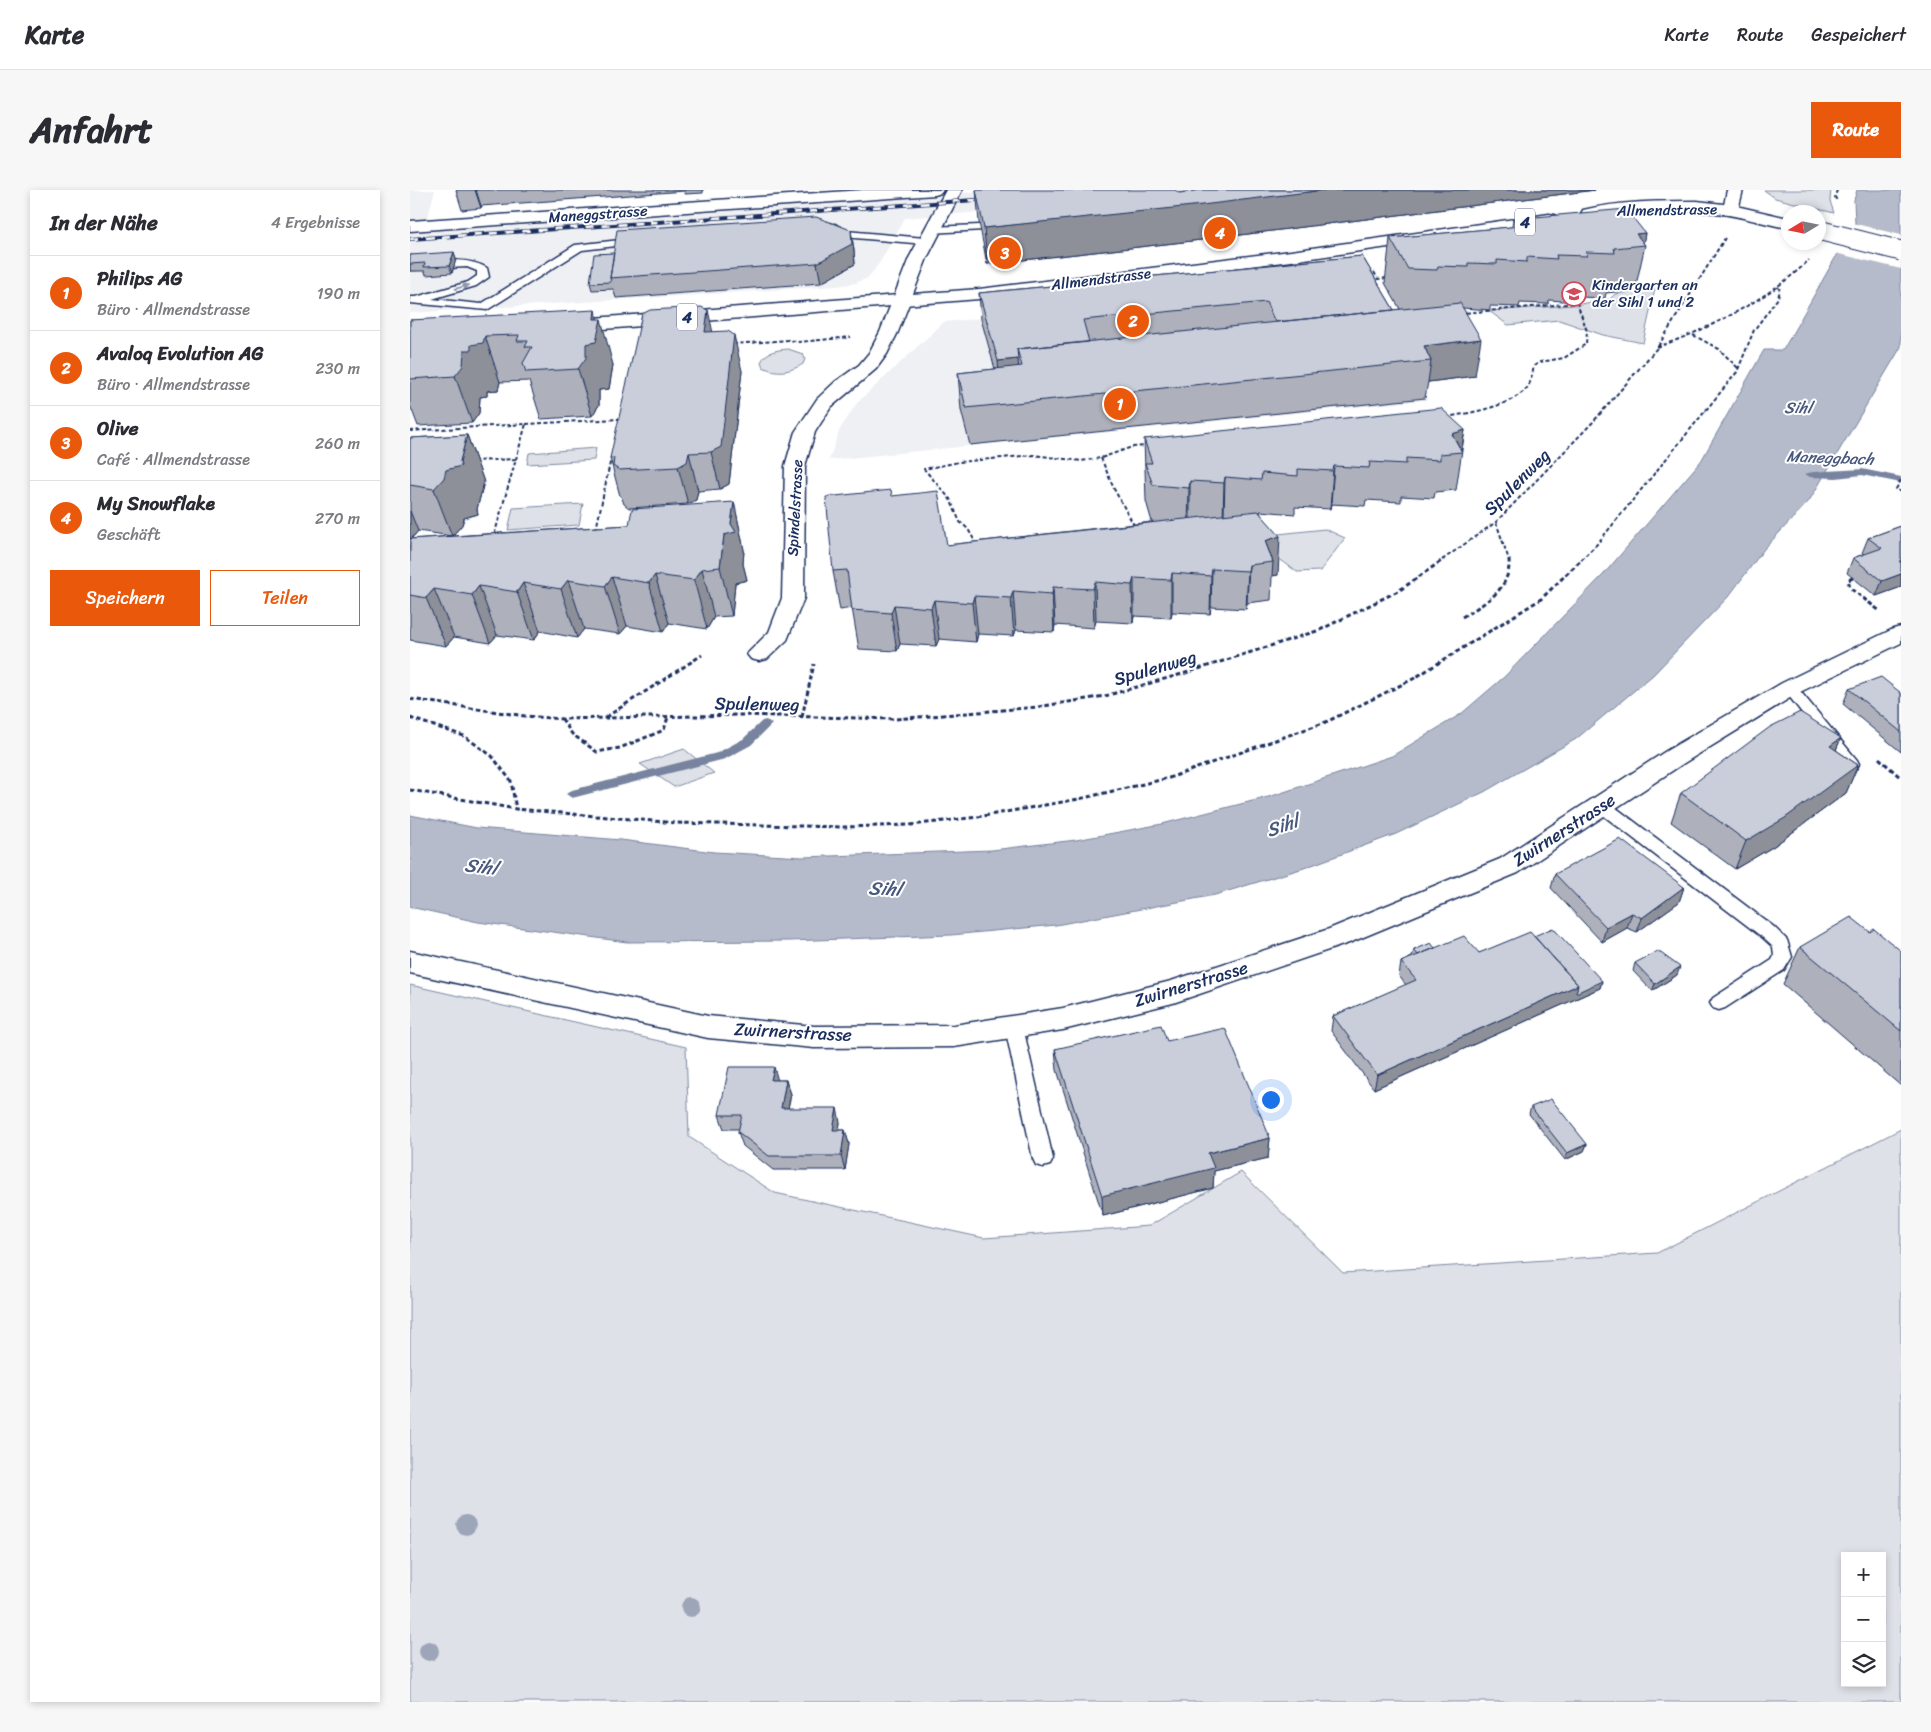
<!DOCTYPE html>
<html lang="de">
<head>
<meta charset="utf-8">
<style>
	:root { --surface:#fff; --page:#f7f7f7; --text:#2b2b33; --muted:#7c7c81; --line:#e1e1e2; --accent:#ea580c }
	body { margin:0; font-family:Sriracha,sans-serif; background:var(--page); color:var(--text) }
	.controls { position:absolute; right:15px; bottom:15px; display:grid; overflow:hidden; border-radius:0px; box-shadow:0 2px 8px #0003 }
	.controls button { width:45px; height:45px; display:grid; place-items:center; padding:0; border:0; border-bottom:1px solid var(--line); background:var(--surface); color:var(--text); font:25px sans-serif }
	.compass { position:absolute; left:1371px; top:15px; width:45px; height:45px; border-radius:50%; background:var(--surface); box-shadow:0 2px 8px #0003; rotate:260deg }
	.you { position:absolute; left:860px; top:909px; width:18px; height:18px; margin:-12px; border:4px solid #fff; border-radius:50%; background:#1a73e8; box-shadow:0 0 0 8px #1a73e833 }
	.badge { display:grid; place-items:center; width:32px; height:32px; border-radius:50%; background:var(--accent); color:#fff; font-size:16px; font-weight:700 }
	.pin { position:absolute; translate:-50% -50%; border:2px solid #fff; box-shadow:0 1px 5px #0006 }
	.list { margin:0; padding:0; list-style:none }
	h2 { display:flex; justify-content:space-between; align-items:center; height:65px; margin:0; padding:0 20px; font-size:21px }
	h2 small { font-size:16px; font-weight:400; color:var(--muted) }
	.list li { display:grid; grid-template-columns:32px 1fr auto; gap:15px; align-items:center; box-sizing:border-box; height:75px; padding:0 20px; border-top:1px solid var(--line) }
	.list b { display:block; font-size:19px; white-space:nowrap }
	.list p { margin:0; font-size:16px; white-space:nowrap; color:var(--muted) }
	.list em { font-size:16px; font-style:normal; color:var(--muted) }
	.actions { display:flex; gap:10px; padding:15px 20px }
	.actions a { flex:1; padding:11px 0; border:1px solid var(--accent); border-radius:0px; text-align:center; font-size:18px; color:var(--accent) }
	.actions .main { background:var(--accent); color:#fff }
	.icon { flex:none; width:28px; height:28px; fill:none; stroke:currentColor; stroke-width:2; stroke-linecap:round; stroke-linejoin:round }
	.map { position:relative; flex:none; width:1491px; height:1512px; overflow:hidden; border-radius:0px }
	header { display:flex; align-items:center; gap:30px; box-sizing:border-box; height:70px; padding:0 25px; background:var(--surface); border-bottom:1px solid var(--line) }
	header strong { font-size:24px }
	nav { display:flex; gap:28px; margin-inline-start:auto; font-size:18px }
	.intro { display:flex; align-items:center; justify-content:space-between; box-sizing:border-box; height:120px; padding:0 30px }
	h1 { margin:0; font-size:35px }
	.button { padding:12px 22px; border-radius:0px; background:var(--accent); color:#fff; font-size:18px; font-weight:700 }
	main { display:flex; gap:30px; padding:0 30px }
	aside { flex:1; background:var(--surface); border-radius:0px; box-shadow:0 2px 8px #0003 }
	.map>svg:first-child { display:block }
</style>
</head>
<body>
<header>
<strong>Karte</strong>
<nav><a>Karte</a><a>Route</a><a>Gespeichert</a></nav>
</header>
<div class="intro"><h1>Anfahrt</h1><a class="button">Route</a></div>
<main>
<aside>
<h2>In der Nähe<small>4 Ergebnisse</small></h2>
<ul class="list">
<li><span class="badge">1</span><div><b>Philips AG</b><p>Büro · Allmendstrasse</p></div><em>190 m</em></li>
<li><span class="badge">2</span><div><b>Avaloq Evolution AG</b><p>Büro · Allmendstrasse</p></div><em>230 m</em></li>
<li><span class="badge">3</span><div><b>Olive</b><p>Café · Allmendstrasse</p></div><em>260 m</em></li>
<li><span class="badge">4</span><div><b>My Snowflake</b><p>Geschäft</p></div><em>270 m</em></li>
</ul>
<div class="actions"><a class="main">Speichern</a><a>Teilen</a></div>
</aside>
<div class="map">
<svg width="1491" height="1512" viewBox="0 0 1491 1512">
	<rect width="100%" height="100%" fill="#fff"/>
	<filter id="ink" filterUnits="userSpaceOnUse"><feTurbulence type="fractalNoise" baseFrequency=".02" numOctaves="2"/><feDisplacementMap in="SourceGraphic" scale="10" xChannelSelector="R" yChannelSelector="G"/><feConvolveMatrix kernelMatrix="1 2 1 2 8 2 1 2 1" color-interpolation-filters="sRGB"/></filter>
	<g filter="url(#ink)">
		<!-- built -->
		<path fill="#eff0f4" d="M0,0H25L17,30L0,31Z
			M595,0H855L495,28L470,72L458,88L446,93L427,96L0,123V43L552,5V3Z
			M954,90L988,154L1044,150L1067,187L1012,194L1017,210L419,270L430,239L447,213L534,132Z"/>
		<!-- green -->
		<path fill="#dee1e7" stroke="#7c88a2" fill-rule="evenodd" d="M1354,0H1421L1420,11L1424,23L1365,8Z
			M1245,99L1233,153L1193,145L1149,130L1098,135L1079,121L1164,115L1200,109L1205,104Z
			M378,159L393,164L395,169L393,174C380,182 367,184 353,177L351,172C356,161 367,160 378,159Z
			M186,258L184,270L117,274L119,263Z
			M173,314L169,335L98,340L103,318Z
			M915,339L935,348L910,381L887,382L860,362L859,345Z
			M274,559L304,583L264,597L230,574Z
			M0,795L276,857L279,947L365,1003L574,1048L739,1036L831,982L933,1083L1247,1063L1491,939V1512H0ZM1435,1366H1472V1493H1435Z"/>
		<!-- water -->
		<path fill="#b5bbca" stroke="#77839f" d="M1447,0H1491V157L1399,311L1354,359L1319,406L1243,485L1166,549L1074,602L986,644L894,678L805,705L646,735L541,745L379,751L217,752L68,732L0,717V625L67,638L211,650L304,662L393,667L582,660L666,650L752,634L862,606L982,566L1051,524L1094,487L1193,385L1291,271L1354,160H1373L1445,33L1444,10Z"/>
		<!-- pier -->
		<path fill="#fff" d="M1442,33L1491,45V79L1425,63Z"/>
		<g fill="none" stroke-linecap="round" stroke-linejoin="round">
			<!-- stream -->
			<path fill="#77839f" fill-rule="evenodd" d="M1452,279L1491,287V293L1452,285L1426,288L1400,287L1395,284C1399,281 1442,280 1452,279Z
				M356,530L362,534L341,555L315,569L162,608L156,604L162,600L307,563L333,549L352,531Z"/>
			<!-- lane casing -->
			<g stroke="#1b2f5e" stroke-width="3">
				<path id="lane" d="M425,34L436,41L515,48L520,51L515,54L433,47L416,37L417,35Z
					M570,35L575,38L574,40L520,43L515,40L520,37Z
					M228,48L232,49L233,51L232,53L172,60L77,120L0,113V107H6L58,92L67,86V81L57,77L0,80V74C25,72 55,65 77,78L79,87L66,96L22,109L71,114L165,55Z
					M1380,493L1385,495L1447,570L1449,574L1447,578L1441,579L1435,578L1375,501L1372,498L1375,495Z
					M1191,609L1197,611L1364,737L1377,750L1382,767L1374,780L1315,818L1309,820L1303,818L1300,813L1303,808L1362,770L1364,766L1363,757L1352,747L1185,619L1183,615L1185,611Z
					M604,830L610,832L613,837L643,969L640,975L633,977L626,975L623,969L595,837L598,832Z"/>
			</g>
			<!-- street casing -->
			<g stroke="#1b2f5e" stroke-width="3">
				<path id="street" d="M453,0H533L531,3L525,5L0,41V31Z
					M536,0H552L517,68L488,142L477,164L466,179L421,217L405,242L395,276L394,408L377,450L357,469L349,471L341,469L337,464L359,442L372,408L375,276L385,242L407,209L425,192L449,175L459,163L470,142L499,68Z
					M1491,437V453L1388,503L1274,573L1108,683L939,753L763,813L653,840L544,857L404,858L298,848L0,783V761L298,826L404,836L544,835L653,818L761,791L919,739L1090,669L1256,561L1372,493L1483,439Z"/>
			</g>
			<!-- secondary casing -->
			<g stroke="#1b2f5e" stroke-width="3">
				<path id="secondary" d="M1317,0H1333L1327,24H1315L1313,20Z"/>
			</g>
			<!-- primary casing -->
			<g stroke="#1b2f5e" stroke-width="3">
				<path id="primary" d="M1287,11L1322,15L1378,28V38C1354,34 1331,26 1306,23C1264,18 1221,24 1179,29L1173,28L1171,24L1173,20C1209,11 1250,11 1287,11Z
					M1139,24L1145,25L1147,29L1145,33L881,71L569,109L156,142L149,140L147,136L149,132L156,130L569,99L881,61Z"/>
			</g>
			<!-- path-far1 -->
			<path stroke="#1b2f5e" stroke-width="2" stroke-dasharray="4 2.5" stroke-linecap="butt" d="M1427,0L1425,7L1427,11
				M964,82L968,89L979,88
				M1283,145L1309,159L1329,179
				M323,154L380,150L389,152L441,147
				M1247,157C1296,141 1362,107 1399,70
				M1036,227C1060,223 1100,217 1117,198C1121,193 1122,183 1124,176L1130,172L1154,168L1176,154L1177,141L1167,113L1054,123
				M116,234L209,229
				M0,241L116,234L106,269
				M691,268L704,299L725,337
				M63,271L106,269L84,346
				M1491,290L1486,299L1491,302
				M1086,332L1099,370
				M186,340L201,268
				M567,355L558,339L550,332L540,309L514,279L549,272L623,265L671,271L691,268L722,257L737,256
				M1032,370L1086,332L1183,232L1247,158L1315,48
				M1171,370L1187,354L1327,182L1344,140L1368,108L1370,100L1367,96"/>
			<!-- path -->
			<path stroke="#1b2f5e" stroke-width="3" stroke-dasharray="4.5 3" stroke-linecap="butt" d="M1443,388L1438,390L1440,398L1470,421
				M1052,427C1075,413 1101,400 1099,369
				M0,509L115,526L152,529L330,525L485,529L628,517L695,506L779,482L910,440L990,400L1034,369
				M196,527L292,465
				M392,527L404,474
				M0,528L54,546L82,566L101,591L106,619
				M152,529L162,544L187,562L210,558L254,540L258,527
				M1469,568L1491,588
				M0,600L106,619L266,633L433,637L501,635L568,627L669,609L759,588L916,532L1003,489L1131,409L1172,369"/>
			<!-- lane -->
			<use href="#lane" fill="#fff" fill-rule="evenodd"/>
			<!-- street -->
			<use href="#street" fill="#fff" fill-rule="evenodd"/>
			<!-- secondary -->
			<use href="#secondary" fill="#fff" fill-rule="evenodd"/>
			<!-- primary -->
			<use href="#primary" fill="#fff" fill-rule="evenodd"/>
			<!-- rail casing -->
			<g stroke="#1b2f5e" stroke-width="4">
				<path id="rail" d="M0,49L580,9"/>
			</g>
			<!-- rail -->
			<use href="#rail" stroke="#fff" stroke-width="2.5" stroke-dasharray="8" stroke-linecap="butt"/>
			<!-- primary-bridge casing -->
			<g stroke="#1b2f5e" stroke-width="21" stroke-linecap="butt">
				<path id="primary-bridge" d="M1408,40L1491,61"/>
			</g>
			<!-- primary-bridge -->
			<use href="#primary-bridge" stroke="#fff" stroke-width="19"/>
		</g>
		<!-- trees -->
		<g fill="#9da5b9">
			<circle cx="56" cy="1335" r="10"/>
			<circle cx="281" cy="1417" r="10"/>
			<circle cx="19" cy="1461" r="10"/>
		</g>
		<!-- wall -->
		<path fill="#aeb1bb" stroke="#1b2f5e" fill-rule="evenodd" d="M46,0H293V3L275,4V1L71,16V18L52,20Z
			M566,0L769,3L791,0H1185L791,50L577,74L569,32Z
			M1103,29L1235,43L1233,53L1235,55L1225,100L1196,103L1195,108L1168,107L1167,112L1139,110L1138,114L1110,113L1109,117L1080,116V120L1053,118L1065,186L1018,192L1015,208L560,255L551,220L548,183L585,179L571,129L569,103L952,66L984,120L990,119L975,93L980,48L1102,37Z
			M441,40L444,61L445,74L411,93L206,108L203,99L182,100L180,93L204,63Z
			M0,65L46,69L42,83L16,85L15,81H0Z
			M187,129L203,175L199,199L189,200V215L182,226L131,229L119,191L90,192L88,200L77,201V206L70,207L69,223L62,233L8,236L0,215V130Z
			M303,142L332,181L319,294L310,299L288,301L286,310L278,314L219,318L214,314L211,306H210L200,268Z
			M1055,240L1046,300L1025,302L1024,308L991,306V312L956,310L955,316L921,314L920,319L885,317V324L850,321L868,385L862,386L861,410L837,413L836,419L801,417L800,424L762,422L761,428L724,426L723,433L686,431L684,438L645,435L644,442L606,440L604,446L568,444L566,452L529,449L526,456L490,454L487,461L449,459L442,418L430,420L423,381L482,306L537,355L742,332L736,311L734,249Z
			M57,245L74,292L67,319L68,324L54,328L52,335L42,346L219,335L324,312L334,360L333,374L337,390L325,393L322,426L304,427L297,439L259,433L253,442L217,436L210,444L174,439L167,448L130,441L124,450L87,445L80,453L44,447L36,456L0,450V248ZM8,341L42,346L1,349Z
			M1491,336V397L1466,406L1437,383L1443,368L1454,364L1452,363L1458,348Z
			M1439,499L1491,503V562L1433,514Z
			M1431,548L1426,560L1448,575L1436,603L1364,656L1325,679L1261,632L1271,603Z
			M1145,684L1274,697L1269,712L1227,742L1217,738L1192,752L1141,698Z
			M1460,742L1491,761V896L1373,794L1390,757Z
			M1124,746L1192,791L1190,798L964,899L921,841L923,826L996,795L989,786L991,772L1002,767L1004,760L1025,758L1069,763Z
			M1225,773L1267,785L1242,801L1223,781Z
			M757,851L860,948L858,968L804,981L803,998L693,1026L647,880L645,859Z
			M367,890H376L381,904L378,918L430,932L429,940H435L439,954L435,980H363L333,956L328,942L329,939H314L309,925Z
			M1121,917L1177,954L1174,961L1155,970L1119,924Z"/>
		<!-- shaded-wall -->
		<path fill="#8d9099" stroke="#1b2f5e" d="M65,0H66L71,16V18Z
			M915,0H1185L791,50L577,74L574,38Z
			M441,40L444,61L445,74L411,93L407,73Z
			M1235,43L1233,55L1226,44Z
			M44,62L46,69L42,83L39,76Z
			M185,120L189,136L191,129L203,175L199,199L189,200V215L182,226L168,179L184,129Z
			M298,120L306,157L295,142Z
			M324,145L332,181L319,294L310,299L301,262Z
			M75,146L90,192L88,200L77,201V206L70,207L69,223L62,233L45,186L54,160Z
			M1071,149L1065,186L1018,192L1021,171L1014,156Z
			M608,169L610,196L590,198L588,171Z
			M1055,240L1051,262L1042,244Z
			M57,245L74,292L67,319L68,324L54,328L52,335L42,346L24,299L36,280L50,271Z
			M279,263L288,301L286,310L278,314L268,277Z
			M924,276L921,314L920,319L923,281Z
			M815,287L814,325L813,331L814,293Z
			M780,291V329L778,336L779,298Z
			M324,312L334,360L333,374L337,390L325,393L322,426L310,377L314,345L321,334Z
			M0,321L8,341L1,349L0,347Z
			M870,346L868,385L862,386L863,372L855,351Z
			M839,375L837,413L836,419L838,381Z
			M292,379L304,427L297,439L284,390Z
			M802,379L801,417L800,424L801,386Z
			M762,383V422L761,428V390Z
			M1491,384V397L1466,406L1472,391Z
			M245,385L259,433L253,442L239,393Z
			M202,387L217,436L210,444L195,396Z
			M724,388V426L723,433L722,395Z
			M158,390L174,439L167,448L151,399Z
			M685,392L686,431L684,438L683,399Z
			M113,393L130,441L124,450L107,402Z
			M69,396L87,445L80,453L62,405Z
			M643,397L645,435L644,442L642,404Z
			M24,399L44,447L36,456L16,408Z
			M603,401L606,440L604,446L601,408Z
			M564,406L568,444L566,452L562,413Z
			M524,410L529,449L526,456L521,418Z
			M484,415L490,454L487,461L481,423Z
			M1431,548L1419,576L1420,556Z
			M1448,575L1436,603L1364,656L1325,679L1336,651Z
			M1274,697L1269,712L1227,742L1232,728Z
			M1222,723L1217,738L1192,752L1196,737Z
			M1270,777L1267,785L1242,801L1245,794Z
			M1192,791L1190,798L964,899L967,885L1168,795Z
			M364,877L368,891L361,890Z
			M376,890L381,904L375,932L371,918Z
			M427,918L430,932L427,954L423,940Z
			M435,940L439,954L435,980L431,966Z
			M860,948L858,968L804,981L803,998L693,1026L692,1006L798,963Z
			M1177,954L1174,961L1155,970L1157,963Z"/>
		<!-- building -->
		<path fill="#caceda" stroke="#1b2f5e" d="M566,0H765L769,3L791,0H915L792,15L574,38Z
			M1216,19L1235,43L1226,44L1235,55L1204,58L1205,63L1176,62L1177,66L1146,65L1147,69L1117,67V72L1087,70V74L1058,73V77L1028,76L1027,80L998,79L980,48L1100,37L1108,36L1103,29Z
			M406,27L441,40L442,54L407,73L200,88L207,40Z
			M44,62L39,76L14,77L15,73L0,74V65Z
			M204,63L200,88L201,92L180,93L184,64Z
			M952,66L984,120L865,132L856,112L673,130L679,152L607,159L608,169L588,171L569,103Z
			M1050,113L1071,149L1014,156L1021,171L556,218L548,183L612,176L607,159Z
			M291,117L298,120L295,142L318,141L324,145L311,257L301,262L279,263L277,272L268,277L209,280L203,276L204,268H200L232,124L240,120Z
			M185,120L184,129H191L186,152L176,154V168L168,179L116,182L113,173L122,157H115L118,151H107L109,145L75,146L73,153L61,155V160H54L53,176L45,186L0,189V130Z
			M1031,218L1055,240L1042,244L1052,262L1030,264V270L996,268V274L960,272L959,278L924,276L923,281L888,279V286L852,283L851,290L815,287L814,293L780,291L779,298L743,295L735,273H742L734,249Z
			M57,245L50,271L51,276L36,280L34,288L24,299L0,295V248Z
			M481,300L482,306L528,301L537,355L848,321L870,346L855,351L863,372L839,375L838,381L802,379L801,386L762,383L761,390L724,388L722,395L685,392L683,399L643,397L642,404L603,401L601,408L564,406L562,413L524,410L521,418L484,415L481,423L442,420L437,380L423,381L416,307Z
			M324,312L321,334L326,342L314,345L310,377L292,379L284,390L245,385L239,393L202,387L195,396L158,390L151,399L113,393L107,402L69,396L62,405L24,399L16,408L0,405V349L219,335L222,319Z
			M1491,336V371H1489L1491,373V384L1472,391L1443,368L1472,358L1458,348Z
			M1471,487L1491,503V542L1439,499Z
			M1390,522L1431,548L1420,556L1448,575L1375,628L1336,651L1271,603L1360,537Z
			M1210,649L1274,697L1232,728L1222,723L1196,737L1145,684Z
			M1441,727L1460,742L1464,739L1491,761V841L1390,757Z
			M1143,738L1192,791L1166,803L1168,795L1124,746Z
			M1120,742L1168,795L967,885L923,826L1006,790L991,772L1054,746L1069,763Z
			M1021,753L1025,758L1008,765L1004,760Z
			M1248,761L1270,777L1245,794L1225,773Z
			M751,835L757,851L815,838L860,948L798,963L804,978L692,1006L645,859Z
			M319,877H364L361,890H376L371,918H427L423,940H435L431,966H359L328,942L332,925H309Z
			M1141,909L1177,954L1157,963L1121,917Z"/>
		<!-- one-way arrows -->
		<defs><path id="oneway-solid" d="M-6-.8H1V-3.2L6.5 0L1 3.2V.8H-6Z" transform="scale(1.25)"/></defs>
		<use fill="#8d97ae" href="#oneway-solid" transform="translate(52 97) rotate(-16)"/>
	</g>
	<!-- icons -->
	<defs>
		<g id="school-ring" transform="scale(1.25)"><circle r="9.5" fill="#fff" stroke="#d1495b" stroke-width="1.5"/><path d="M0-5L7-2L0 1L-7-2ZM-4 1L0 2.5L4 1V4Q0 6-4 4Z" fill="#d1495b"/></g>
	</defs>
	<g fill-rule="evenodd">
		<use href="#school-ring" x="1164" y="104"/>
	</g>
	<g text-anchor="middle" stroke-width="4" stroke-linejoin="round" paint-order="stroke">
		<!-- far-street labels -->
		<g font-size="15" fill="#1b2f5e" stroke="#fff">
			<text transform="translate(1257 20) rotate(-1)" y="5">Allmendstrasse</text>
			<text transform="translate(188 24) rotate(-4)" y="5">Maneggstrasse</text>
			<text transform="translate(691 89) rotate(-7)" y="5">Allmendstrasse</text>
			<text transform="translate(385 318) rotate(-87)" y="5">Spindelstrasse</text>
		</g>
		<!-- far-poi labels -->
		<g font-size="15" fill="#1b2f5e" stroke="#fff" text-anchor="start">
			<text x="1182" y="100">Kindergarten an<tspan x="1182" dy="17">der Sihl 1 und 2</tspan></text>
		</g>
		<!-- shield labels -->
		<g fill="#fff" stroke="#5f6d8e" stroke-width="1">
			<rect x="1105" y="18.5" width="20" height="27" rx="4"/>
			<rect x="267" y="113.5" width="20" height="27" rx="4"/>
		</g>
		<g font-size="16" font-weight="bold" fill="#1b2f5e">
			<text x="1115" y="38">4</text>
			<text x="277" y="133">4</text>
		</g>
		<!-- far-water labels -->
		<g font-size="16" font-style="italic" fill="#49597e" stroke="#fff">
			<text x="1388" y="223">Sihl</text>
			<text transform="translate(1420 267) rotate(2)" y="6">Maneggbach</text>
		</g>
		<!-- street labels -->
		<g font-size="18" fill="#1b2f5e" stroke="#fff">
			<text transform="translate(1107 292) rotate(-45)" y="6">Spulenweg</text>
			<text transform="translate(745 478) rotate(-16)" y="6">Spulenweg</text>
			<text transform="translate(347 514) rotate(1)" y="6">Spulenweg</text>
			<text transform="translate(1154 640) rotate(-33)" y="6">Zwirnerstrasse</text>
			<text transform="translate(781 794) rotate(-17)" y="6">Zwirnerstrasse</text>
			<text transform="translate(383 842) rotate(3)" y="6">Zwirnerstrasse</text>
		</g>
		<!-- water labels -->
		<g font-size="19" font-style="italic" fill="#49597e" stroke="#fff">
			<text transform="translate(872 635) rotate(-19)" y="7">Sihl</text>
			<text transform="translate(71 676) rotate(7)" y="7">Sihl</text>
			<text transform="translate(475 698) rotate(3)" y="7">Sihl</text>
		</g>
	</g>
</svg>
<div class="controls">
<button>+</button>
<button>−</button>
<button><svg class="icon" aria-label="layers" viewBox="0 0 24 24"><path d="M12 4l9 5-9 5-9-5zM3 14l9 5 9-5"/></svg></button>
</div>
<svg class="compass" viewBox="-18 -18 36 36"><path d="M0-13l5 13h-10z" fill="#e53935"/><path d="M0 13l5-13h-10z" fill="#7c7c81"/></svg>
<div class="you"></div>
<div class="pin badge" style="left:710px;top:214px">1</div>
<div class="pin badge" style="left:723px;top:131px">2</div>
<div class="pin badge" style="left:595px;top:63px">3</div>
<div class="pin badge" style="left:810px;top:43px">4</div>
</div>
</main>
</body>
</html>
